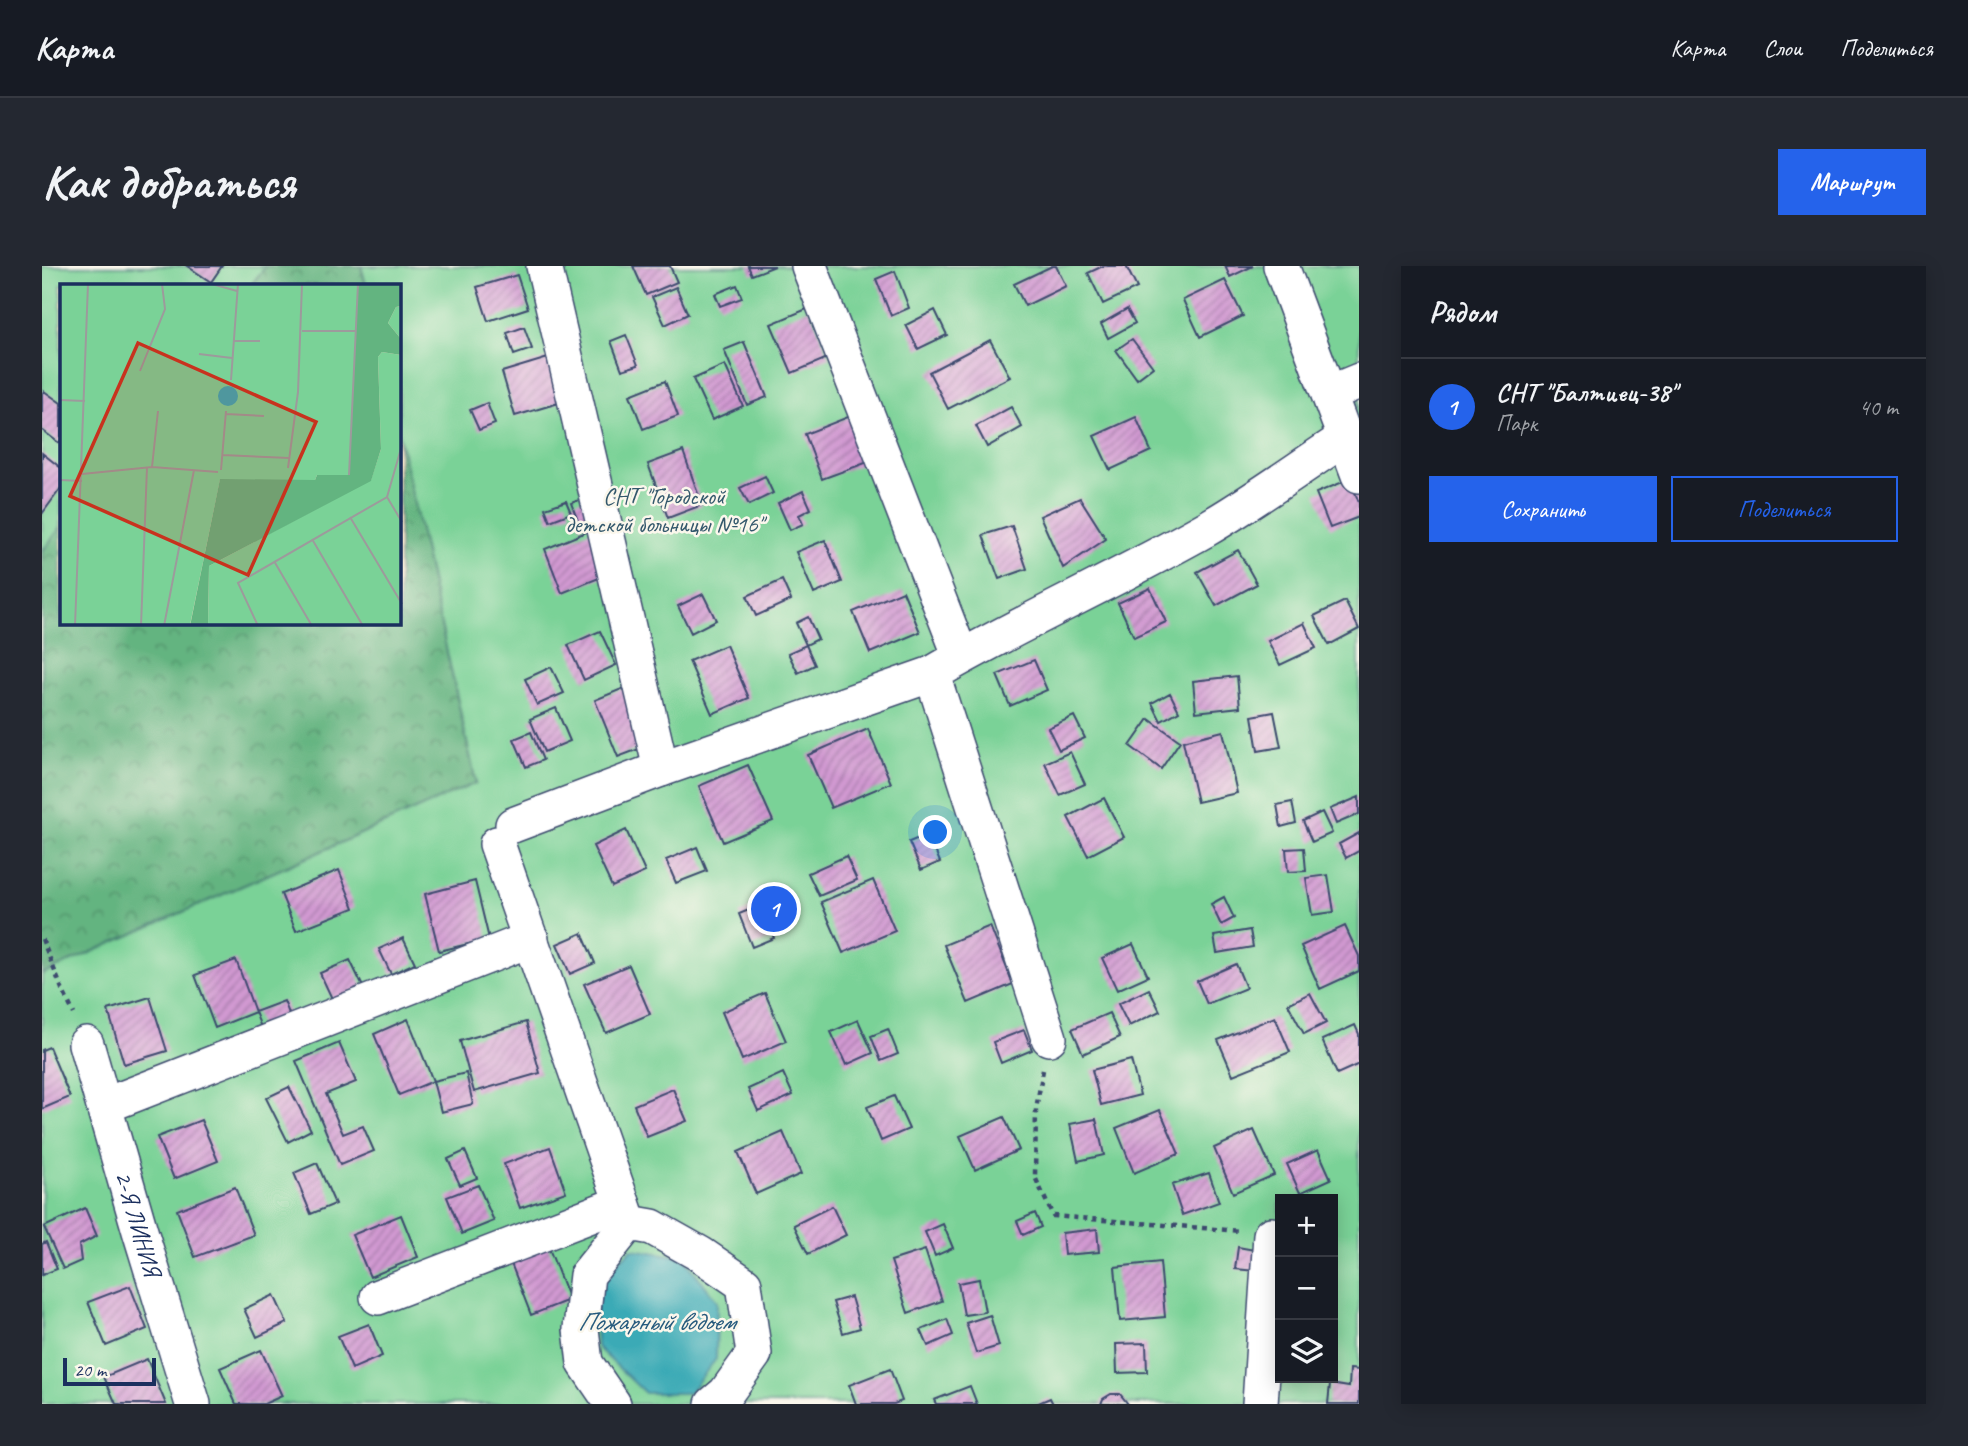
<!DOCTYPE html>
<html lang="ru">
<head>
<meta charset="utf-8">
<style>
	:root { --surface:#171b24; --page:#242831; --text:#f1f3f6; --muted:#9ea1a6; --line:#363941; --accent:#2563eb }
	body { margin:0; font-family:Caveat,sans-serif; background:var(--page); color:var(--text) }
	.controls { position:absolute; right:21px; bottom:21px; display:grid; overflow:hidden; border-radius:0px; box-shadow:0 4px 18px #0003 }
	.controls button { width:63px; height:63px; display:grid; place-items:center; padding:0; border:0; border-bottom:2px solid var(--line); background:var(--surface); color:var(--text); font:35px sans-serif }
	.scale { position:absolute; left:21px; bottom:18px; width:93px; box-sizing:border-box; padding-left:7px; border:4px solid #1b2f5e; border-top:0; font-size:19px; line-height:24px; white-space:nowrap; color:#1b2f5e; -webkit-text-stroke:5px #fbf7ec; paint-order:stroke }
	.you { position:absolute; left:894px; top:567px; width:24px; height:24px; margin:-18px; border:5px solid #fff; border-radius:50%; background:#1a73e8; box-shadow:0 0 0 10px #1a73e833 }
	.badge { display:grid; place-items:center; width:46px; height:46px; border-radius:50%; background:var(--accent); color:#fff; font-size:23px; font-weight:700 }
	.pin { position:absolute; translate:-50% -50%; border:4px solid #fff; box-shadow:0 2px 7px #0006 }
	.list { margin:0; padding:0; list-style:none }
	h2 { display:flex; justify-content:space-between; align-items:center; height:91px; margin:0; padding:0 28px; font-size:30px }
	h2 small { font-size:23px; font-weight:400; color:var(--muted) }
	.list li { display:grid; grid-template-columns:46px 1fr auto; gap:21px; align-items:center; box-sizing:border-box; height:98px; padding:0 28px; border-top:2px solid var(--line) }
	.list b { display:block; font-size:26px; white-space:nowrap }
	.list p { margin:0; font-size:23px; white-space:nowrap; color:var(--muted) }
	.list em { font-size:23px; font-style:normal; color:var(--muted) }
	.actions { display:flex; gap:14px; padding:21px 28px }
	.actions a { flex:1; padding:16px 0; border:2px solid var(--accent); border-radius:0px; text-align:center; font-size:24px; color:var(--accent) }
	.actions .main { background:var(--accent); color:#fff }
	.icon { flex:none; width:38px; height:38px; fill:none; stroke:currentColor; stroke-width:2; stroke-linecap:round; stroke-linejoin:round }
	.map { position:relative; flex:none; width:1317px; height:1138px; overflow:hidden; border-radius:0px }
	header { display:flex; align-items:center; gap:42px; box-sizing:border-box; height:98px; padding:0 35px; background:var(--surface); border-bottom:2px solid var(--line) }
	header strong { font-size:33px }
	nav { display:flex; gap:38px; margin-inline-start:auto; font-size:24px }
	.intro { display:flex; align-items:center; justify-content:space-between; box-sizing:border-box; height:168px; padding:0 42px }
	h1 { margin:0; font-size:49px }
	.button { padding:18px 32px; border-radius:0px; background:var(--accent); color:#fff; font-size:24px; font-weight:700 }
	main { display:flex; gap:42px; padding:0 42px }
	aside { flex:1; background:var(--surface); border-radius:0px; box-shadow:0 4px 18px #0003 }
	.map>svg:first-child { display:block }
</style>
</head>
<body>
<header>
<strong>Карта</strong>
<nav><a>Карта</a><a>Слои</a><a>Поделиться</a></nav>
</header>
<div class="intro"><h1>Как добраться</h1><a class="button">Маршрут</a></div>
<main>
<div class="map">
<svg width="1317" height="1138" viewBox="0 0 1317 1138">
	<defs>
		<pattern id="forest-crowns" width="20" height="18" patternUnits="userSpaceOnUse" patternTransform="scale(1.75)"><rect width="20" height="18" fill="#63b480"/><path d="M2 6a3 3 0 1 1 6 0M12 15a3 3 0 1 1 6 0" fill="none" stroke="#51936c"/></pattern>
		<pattern id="building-hatch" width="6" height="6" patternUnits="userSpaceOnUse" patternTransform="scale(1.75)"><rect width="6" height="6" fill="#d199d1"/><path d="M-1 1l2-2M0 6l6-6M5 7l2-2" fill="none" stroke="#a97dad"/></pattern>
	</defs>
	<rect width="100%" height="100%" fill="#fbf7ec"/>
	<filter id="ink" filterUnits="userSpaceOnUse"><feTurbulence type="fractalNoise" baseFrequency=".0143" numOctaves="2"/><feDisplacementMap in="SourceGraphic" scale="14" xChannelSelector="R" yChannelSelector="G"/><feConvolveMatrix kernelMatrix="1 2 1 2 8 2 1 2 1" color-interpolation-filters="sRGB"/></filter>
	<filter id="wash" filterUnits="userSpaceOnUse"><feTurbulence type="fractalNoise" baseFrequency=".00686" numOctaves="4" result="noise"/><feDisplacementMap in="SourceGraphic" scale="28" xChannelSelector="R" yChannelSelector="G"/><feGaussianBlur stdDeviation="1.57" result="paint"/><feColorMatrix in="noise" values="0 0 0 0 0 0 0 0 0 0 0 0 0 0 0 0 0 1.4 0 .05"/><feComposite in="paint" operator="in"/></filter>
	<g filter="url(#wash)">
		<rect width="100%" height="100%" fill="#f4e1c6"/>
		<!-- green -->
		<path fill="#7ad297" stroke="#4a807a" stroke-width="2" fill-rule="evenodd" d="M0,0H224L209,19H19V261L0,286Z
			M319,0H1317V1138H0V708L434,517L357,170V19H324ZM1238,933H1291V1112H1238Z"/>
		<!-- forest -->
		<path fill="url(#forest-crowns)" stroke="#3f726f" stroke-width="2" d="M224,0H319L324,19H209Z
			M357,170L434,517L0,708V286L19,261V357H357Z"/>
		<!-- water -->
		<path fill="#3aaab6" stroke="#2a6c8a" stroke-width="2" d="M590,983L641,991L675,1035L674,1093L647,1127H603L555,1081L553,1017Z"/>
		<g id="blocks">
			<!-- building -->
			<path fill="url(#building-hatch)" d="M145,0H180L169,16Z
				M591,0H628L635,16L604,29Z
				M706,0H733L710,9Z
				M1010,0H1014L1024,20L983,40L972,18Z
				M1061,0H1084L1095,22L1061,38L1046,7Z
				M1183,0H1211L1188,11Z
				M853,5L867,42L849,50L834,13Z
				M475,9L486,42L446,55L435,21Z
				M1183,14L1201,50L1158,71L1141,34Z
				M695,19L700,32L678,40L673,28Z
				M634,21L646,48L623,59L610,31Z
				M767,42L788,91L750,107L729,58Z
				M1085,43L1093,57L1066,72L1059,58Z
				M893,44L905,69L876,83L864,59Z
				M482,61L490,83L472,89L465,67Z
				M584,69L596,99L580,104L569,75Z
				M1090,73L1111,101L1095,113L1074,84Z
				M948,74L968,111L906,143L887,106Z
				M702,76L725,131L705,139L682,84Z
				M506,92L520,136L473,150L460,106Z
				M683,99L701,140L670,154L651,113Z
				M623,115L636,150L601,163L588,129Z
				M2,125L19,137V174L17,177L0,164V128Z
				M445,137L453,158L437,164L428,144Z
				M969,141L980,161L945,181L934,160Z
				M811,149L829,195L780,213L763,168Z
				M1094,151L1109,185L1068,204L1052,170Z
				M641,185L660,239L626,252L606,198Z
				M0,187L19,202V222L0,248Z
				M723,210L731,227L707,239L698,222Z
				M1308,213L1317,237V251L1288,262L1274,227Z
				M761,225L769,243L757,249L761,258L748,264L736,237Z
				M545,231L554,253L538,260L529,237Z
				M1038,232L1064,273L1021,302L998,250Z
				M524,235L529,247L508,255L503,242Z
				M970,260L985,303L957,313L941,269Z
				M549,264L567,308L520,327L503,283Z
				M783,274L800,316L772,328L754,286Z
				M1196,284L1215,318L1174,340L1155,306Z
				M740,314L749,334L714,350L705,330Z
				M1108,322L1124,356L1092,371L1076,337Z
				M861,325L878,366L828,387L811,346Z
				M661,328L674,354L649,367L636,340Z
				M1303,335L1317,363L1287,379L1272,350Z
				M766,351L776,373L764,379L754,357Z
				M1262,357L1274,382L1238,399L1226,375Z
				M558,365L574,399L542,414L526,379Z
				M684,379L707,432L670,448L647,395Z
				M764,379L773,399L756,407L746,387Z
				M992,394L1005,424L968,440L955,409Z
				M509,401L522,427L495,439L483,413Z
				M1195,410L1198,441L1154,446L1151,415Z
				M582,422L605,480L576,491L553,434Z
				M1128,427L1137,445L1119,455L1110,437Z
				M514,442L528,475L502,486L488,453Z
				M1232,446L1239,481L1216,485L1210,450Z
				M1032,450L1043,472L1017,484L1006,462Z
				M1107,453L1138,475L1119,503L1088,480Z
				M826,463L849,517L789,542L766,489Z
				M1181,465L1195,527L1155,536L1141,475Z
				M489,466L501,494L484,501L472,473Z
				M1028,486L1043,518L1018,529L1003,497Z
				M706,499L731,555L681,576L657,520Z
				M1317,531V548L1294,558L1288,543Z
				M1062,532L1082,571L1046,590L1026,551Z
				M1250,536L1254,557L1239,561L1235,539Z
				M1280,546L1290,567L1270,576L1261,555Z
				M584,564L603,606L570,621L551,580Z
				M1317,567V585L1304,592L1297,578Z
				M886,568L898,596L879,604L867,576Z
				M655,581L665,605L634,617L624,594Z
				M1262,582L1264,605L1246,606L1244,583Z
				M804,590L815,614L777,630L766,607Z
				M297,604L312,642L254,665L239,628Z
				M1286,609L1292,646L1270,649L1264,612Z
				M831,614L853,665L801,687L779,636Z
				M433,615L447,673L397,685L383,628Z
				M1182,631L1192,652L1179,659L1169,638Z
				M719,639L732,672L710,681L697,648Z
				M948,660L971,718L926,737L902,679Z
				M1303,660L1317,690V705L1278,723L1259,680Z
				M1208,664L1211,681L1175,687L1172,670Z
				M540,667L553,697L528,708L515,678Z
				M361,672L373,697L349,708L337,683Z
				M1091,678L1106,710L1075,724L1060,692Z
				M194,694L213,746L242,735L251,758L222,769L213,746L173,762L153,709Z
				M308,694L321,721L291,735L278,707Z
				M1194,698L1204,722L1165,738L1155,715Z
				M587,699L608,748L564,767L542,718Z
				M1107,723L1118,745L1087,760L1076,738Z
				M723,727L744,775L700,794L680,746Z
				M1268,727L1284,757L1262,768L1246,738Z
				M108,731L125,785L82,798L66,744Z
				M1067,747L1078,771L1041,788L1030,763Z
				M1233,751L1248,786L1191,809L1176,774Z
				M366,753L391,815L424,807L431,838L399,846L391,815L357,829L332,768Z
				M816,754L831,787L804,799L789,766Z
				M484,756L498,807L432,826L418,775Z
				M1313,759L1317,768V798L1295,808L1280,774Z
				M846,763L856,788L839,795L829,770Z
				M982,764L990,784L959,797L951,776Z
				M297,777L314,816L284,828L301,868L321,860L332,885L298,899L254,795Z
				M7,781L28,831L0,843V784Z
				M1089,794L1098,829L1059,839L1050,804Z
				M741,807L751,829L716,845L706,823Z
				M247,821L269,864L246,876L224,832Z
				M631,823L645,855L605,871L592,839Z
				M852,830L867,863L839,875L825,841Z
				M1118,844L1137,888L1092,907L1074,862Z
				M962,851L977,884L933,904L918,870Z
				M1054,853L1062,889L1036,895L1028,858Z
				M159,854L176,895L132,913L115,871Z
				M1212,864L1232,909L1191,927L1172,882Z
				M741,866L759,908L714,928L696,886Z
				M508,881L524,926L478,942L462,898Z
				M1276,884L1289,913L1258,927L1245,898Z
				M423,885L435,912L418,919L406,893Z
				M275,897L293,938L269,948L252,907Z
				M1167,907L1177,936L1140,949L1130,919Z
				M436,919L452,955L420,968L405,931Z
				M193,921L212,969L153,991L135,944Z
				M790,940L804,969L766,988L752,959Z
				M43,942L55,970L37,979L39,995L21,1003L2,961Z
				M993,947L999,961L981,969L975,955Z
				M359,949L376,991L328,1011L310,969Z
				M901,958L911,982L893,990L883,966Z
				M1055,963L1057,986L1022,989L1020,967Z
				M503,972L527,1034L489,1049L465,987Z
				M4,976L15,1003L0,1009V978Z
				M1196,981L1218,985L1214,1005L1193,1003Z
				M883,984L900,1035L866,1047L849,995Z
				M1118,996L1123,1051L1078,1055L1073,1001Z
				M937,1013L943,1046L922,1049L916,1017Z
				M88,1020L105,1063L64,1080L46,1036Z
				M232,1029L245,1057L215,1071L202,1043Z
				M809,1031L818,1062L801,1067L791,1036Z
				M948,1049L957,1080L934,1087L924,1057Z
				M905,1053L911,1069L886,1080L879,1064Z
				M327,1058L340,1090L310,1103L296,1070Z
				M1104,1077L1105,1106L1075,1107L1074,1078Z
				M219,1084L240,1130L222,1138H194L178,1102Z
				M105,1093L124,1138H74L62,1111Z
				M848,1103L860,1135L852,1138H814L807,1119Z
				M1308,1103L1317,1104V1138H1286L1288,1118L1307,1121Z
				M928,1120L935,1138H894L892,1134Z
				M1069,1128H1078L1086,1138H1059L1061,1133Z
				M1008,1132L1011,1138H994Z"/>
		</g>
	</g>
	<g filter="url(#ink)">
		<use href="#blocks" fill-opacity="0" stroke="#3c4a6e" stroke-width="2"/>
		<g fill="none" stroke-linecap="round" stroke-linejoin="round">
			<!-- minor casing -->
			<g stroke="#3c4a6e" stroke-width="38">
				<g id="minor">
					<path d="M502,0L619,503"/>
					<path d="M767,0L919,391"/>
					<path d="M1239,0L1317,209"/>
					<path d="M1288,127L1317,115"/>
					<path d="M890,408L1007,772"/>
					<path d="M471,559L619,503L890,408C979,356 1074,314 1164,263C1211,236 1257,202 1303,172"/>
					<path d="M455,578L587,957"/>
					<path id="s1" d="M44,778L98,965L151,1138"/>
					<path d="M62,840L489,673"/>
					<path d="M336,1031L580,937"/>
					<path d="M571,1138L543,1097L539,1063L545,1009L587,957L610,961L658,988L702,1018L712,1088L684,1127L671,1138"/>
					<path d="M1218,1138L1229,969"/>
				</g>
			</g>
			<!-- path -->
			<path stroke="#3c4a6e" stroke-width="4.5" stroke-dasharray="5 5" stroke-linecap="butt" d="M0,673L20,723L32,748
				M1001,804L994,843L993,911L1011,950L1198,965"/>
			<!-- minor -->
			<use href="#minor" stroke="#fff" stroke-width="35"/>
		</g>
	</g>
	<g text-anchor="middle" stroke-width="5" stroke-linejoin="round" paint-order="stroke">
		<!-- park labels -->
		<g font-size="24" fill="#33586c" stroke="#fbf7ec">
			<text x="622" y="238">СНТ ''Городской<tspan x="622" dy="28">детской больницы №16''</tspan></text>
		</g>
		<!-- street labels -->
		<g font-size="24" fill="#1b2f5e" stroke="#fbf7ec">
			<text dy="8" stroke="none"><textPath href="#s1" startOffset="187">2-Я ЛИНИЯ</textPath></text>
		</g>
		<!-- water labels -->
		<g font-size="26" font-style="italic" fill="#265a7d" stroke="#fbf7ec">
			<text x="614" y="1064">Пожарный водоем</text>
		</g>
	</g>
	<!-- overview -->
	<g transform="translate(18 18)">
		<rect width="341" height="341" fill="#f4e1c6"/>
		<path d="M0,0H298L289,191H257L255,196H160L130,341H0ZM341,22V55L328,39L336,23ZM322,68L341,71V341L148,342L149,282L311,196L321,165L318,73Z" fill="#7ad297"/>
		<path d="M298,0H341V22L336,23L328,39L341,55V71L322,68L318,73L321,165L311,197L149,282L148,341L130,342L160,195L255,196L257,191H289Z" fill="#63b480"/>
		<path d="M158 112a10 10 0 1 1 20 0a10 10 0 1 1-20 0Z" fill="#3aaab6"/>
		<path fill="none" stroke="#9d9a9c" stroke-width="2" d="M152,0L177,7M242,47H296M173,57H200M139,70L172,74M80,87L105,25L102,0M171,96L178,0M0,116L25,117M166,130L204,132M162,171L229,174M92,183L98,127M228,184L238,108L242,0M161,186L166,127M22,190L92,183L158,188M289,191L298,0M0,196L22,197M327,213L342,238M290,233L342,320M252,255L303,342M214,277L252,342M15,342L28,0M81,342L87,183M104,342L134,186M198,342L178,299L327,213L342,161"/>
		<path fill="#c8321e" fill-opacity="0.15" stroke="#c8321e" stroke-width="3.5" d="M78,59L256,138L188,291L10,212Z"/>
		<rect width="341" height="341" fill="none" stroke="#1b2f5e" stroke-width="3.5"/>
	</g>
</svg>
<div class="controls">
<button>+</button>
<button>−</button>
<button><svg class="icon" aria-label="layers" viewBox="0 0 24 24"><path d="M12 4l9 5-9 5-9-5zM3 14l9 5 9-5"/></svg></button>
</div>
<div class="scale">20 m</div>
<div class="you"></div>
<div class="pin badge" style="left:732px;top:643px">1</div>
</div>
<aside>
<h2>Рядом<small></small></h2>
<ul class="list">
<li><span class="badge">1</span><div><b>СНТ &quot;Балтиец-38&quot;</b><p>Парк</p></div><em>40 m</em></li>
</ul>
<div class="actions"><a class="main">Сохранить</a><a>Поделиться</a></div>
</aside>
</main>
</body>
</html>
